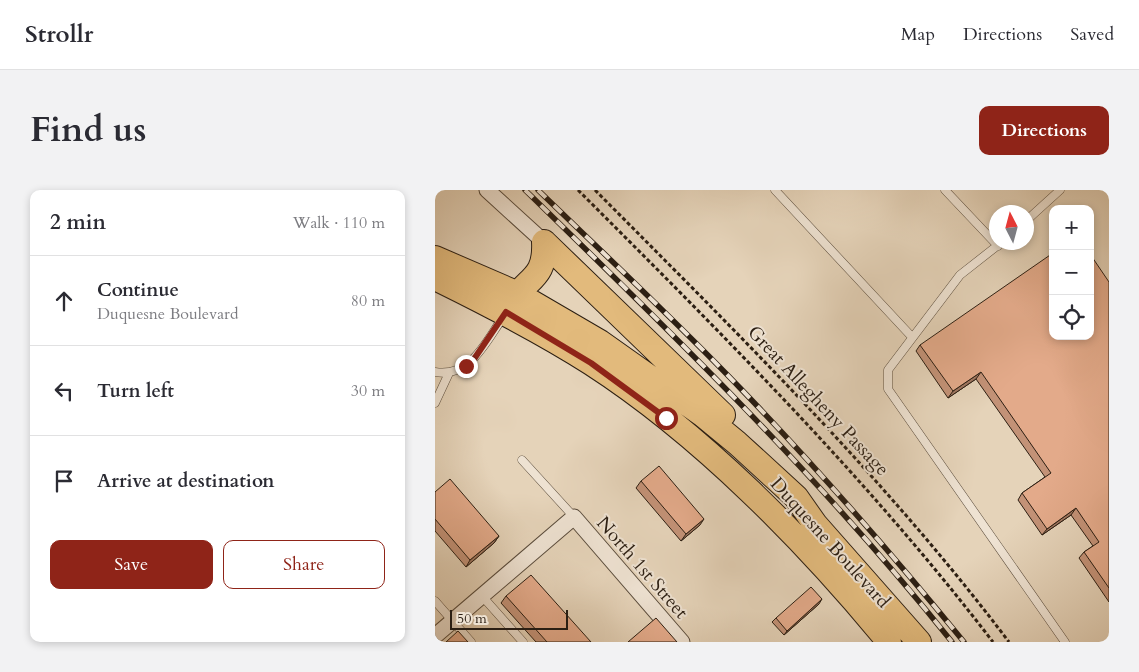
<!DOCTYPE html>
<html lang="en">
<head>
<meta charset="utf-8">
<style>
	:root { --surface:#fff; --page:#f2f2f3; --text:#2b2b33; --muted:#7c7c81; --line:#e1e1e2; --accent:#8f2418 }
	body { margin:0; font-family:Cardo,serif; background:var(--page); color:var(--text) }
	.controls { position:absolute; right:15px; top:15px; display:grid; overflow:hidden; border-radius:10px; box-shadow:0 2px 8px #0003 }
	.controls button { width:45px; height:45px; display:grid; place-items:center; padding:0; border:0; border-bottom:1px solid var(--line); background:var(--surface); color:var(--text); font:25px sans-serif }
	.compass { position:absolute; left:554px; top:15px; width:45px; height:45px; border-radius:50%; background:var(--surface); box-shadow:0 2px 8px #0003; rotate:354deg }
	.scale { position:absolute; left:15px; bottom:12px; width:118px; box-sizing:border-box; padding-left:5px; border:2px solid #2c1f13; border-top:0; font-size:14px; line-height:18px; white-space:nowrap; color:#2c1f13; -webkit-text-stroke:4px #eee2d2; paint-order:stroke }
	.stop { position:absolute; width:15px; height:15px; margin:-11px; border:4px solid #8f2418; border-radius:50%; background:#fff }
	.stop.end { background:#8f2418; border-color:#fff; box-shadow:0 1px 5px #0008 }
	.list { margin:0; padding:0; list-style:none }
	h2 { display:flex; justify-content:space-between; align-items:center; height:65px; margin:0; padding:0 20px; font-size:21px }
	h2 small { font-size:16px; font-weight:400; color:var(--muted) }
	.list li { display:grid; grid-template-columns:32px 1fr auto; gap:15px; align-items:center; box-sizing:border-box; height:90px; padding:0 20px; border-top:1px solid var(--line) }
	.list b { display:block; font-size:19px; white-space:nowrap }
	.list p { margin:0; font-size:16px; white-space:nowrap; color:var(--muted) }
	.list em { font-size:16px; font-style:normal; color:var(--muted) }
	.actions { display:flex; gap:10px; padding:15px 20px }
	.actions a { flex:1; padding:11px 0; border:1px solid var(--accent); border-radius:10px; text-align:center; font-size:18px; color:var(--accent) }
	.actions .main { background:var(--accent); color:#fff }
	.icon { flex:none; width:28px; height:28px; fill:none; stroke:currentColor; stroke-width:2; stroke-linecap:round; stroke-linejoin:round }
	.map { position:relative; flex:none; width:674px; height:452px; overflow:hidden; border-radius:10px }
	header { display:flex; align-items:center; gap:30px; box-sizing:border-box; height:70px; padding:0 25px; background:var(--surface); border-bottom:1px solid var(--line) }
	header strong { font-size:24px }
	nav { display:flex; gap:28px; margin-inline-start:auto; font-size:18px }
	.intro { display:flex; align-items:center; justify-content:space-between; box-sizing:border-box; height:120px; padding:0 30px }
	h1 { margin:0; font-size:35px }
	.button { padding:12px 22px; border-radius:10px; background:var(--accent); color:#fff; font-size:18px; font-weight:700 }
	main { display:flex; gap:30px; padding:0 30px }
	aside { flex:1; background:var(--surface); border-radius:10px; box-shadow:0 2px 8px #0003 }
	.map>svg:first-child { display:block }
</style>
</head>
<body>
<header>
<strong>Strollr</strong>
<nav><a>Map</a><a>Directions</a><a>Saved</a></nav>
</header>
<div class="intro"><h1>Find us</h1><a class="button">Directions</a></div>
<main>
<aside>
<h2>2 min<small>Walk · 110 m</small></h2>
<ul class="list">
<li><svg class="icon" aria-label="ahead" viewBox="0 0 24 24"><path d="M12 20V5M6 11l6-6 6 6"/></svg><div><b>Continue</b><p>Duquesne Boulevard</p></div><em>80 m</em></li>
<li><svg class="icon" aria-label="left" viewBox="0 0 24 24"><path d="M17 20v-9H6M10 6l-5 5 5 5"/></svg><div><b>Turn left</b></div><em>30 m</em></li>
<li><svg class="icon" aria-label="arrive" viewBox="0 0 24 24"><path d="M6 21V4h12l-3 4 3 4H6"/></svg><div><b>Arrive at destination</b></div></li>
</ul>
<div class="actions"><a class="main">Save</a><a>Share</a></div>
</aside>
<div class="map">
<svg width="674" height="452" viewBox="0 0 674 452">
	<rect width="100%" height="100%" fill="#e5d3b9"/>
	<filter id="stains"><feTurbulence type="fractalNoise" baseFrequency=".004" numOctaves="4"/><feColorMatrix values="0 0 0 0 .2 0 0 0 0 .09 0 0 0 0 .02 0 0 0 .5 -.17"/></filter>
	<radialGradient id="worn" r=".72"><stop offset=".6" stop-color="#630" stop-opacity="0"/><stop offset="1" stop-color="#630" stop-opacity=".3"/></radialGradient>
	<g fill="none" stroke-linecap="round" stroke-linejoin="round">
		<!-- lane casing -->
		<g stroke="#5a4c3c" stroke-width="9">
			<path id="lane" d="M340,0L477,147
				M510,0L563,56
				M592,30L625,0
				M567,52L525,85L453,180V199L630,452
				M0,182C36,188 51,151 69,126
				M0,213L14,183
				M87,270L139,327
				M47,406L88,452
				M0,411L36,452"/>
		</g>
		<!-- street casing -->
		<g stroke="#5a4c3c" stroke-width="17">
			<path id="street" d="M52,0L109,52
				M0,446L139,327L247,452"/>
		</g>
		<!-- primary casing -->
		<g stroke="#2c1f13" stroke-width="26">
			<path id="primary" d="M109,52L288,225
				M0,68L81,103L165,152L268,225L302,253L361,307L380,334L484,452
				M0,88C53,114 106,141 156,173C266,244 371,351 454,452
				M74,117C89,87 111,92 109,52"/>
		</g>
		<!-- path -->
		<path stroke="#2c1f13" stroke-width="3" stroke-dasharray="4 2.5" stroke-linecap="butt" d="M143,0C288,145 433,289 558,452
			M160,0C304,145 450,288 574,452"/>
		<!-- lane -->
		<use href="#lane" stroke="#eee2d2" stroke-width="8"/>
		<!-- street -->
		<use href="#street" stroke="#eee2d2" stroke-width="15"/>
		<!-- primary -->
		<use href="#primary" stroke="#e2ba7c" stroke-width="24"/>
		<!-- rail casing -->
		<g stroke="#2c1f13" stroke-width="5.5">
			<path id="rail" d="M90,0C239,145 387,289 517,452
				M103,0C171,66 241,131 306,199C384,280 458,365 529,452"/>
		</g>
		<!-- rail -->
		<use href="#rail" stroke="#eee2d2" stroke-width="4" stroke-dasharray="11" stroke-linecap="butt"/>
	</g>
	<!-- wall -->
	<path fill="#c39277" stroke="#2c1f13" d="M674,92V412L644,368L649,362L658,356L636,325L607,345L583,310L587,303L610,287L541,189L513,208L481,161L485,155Z
		M206,291L265,335L246,351L201,298Z
		M0,302L64,346L59,353L31,377L0,341Z
		M71,406L156,452H101L66,413Z
		M384,414L349,445L337,432L341,428Z"/>
	<!-- shaded-wall -->
	<path fill="#9f7761" stroke="#2c1f13" d="M546,182L541,189L513,208L518,201Z
		M641,318L636,325L607,345L612,339Z
		M269,329L265,335L246,351L251,344Z
		M64,346L59,353L31,377L35,370Z
		M387,409L384,414L349,445L352,441Z"/>
	<!-- building -->
	<path fill="#e3aa8a" stroke="#2c1f13" d="M618,63V146H655V64L674,92V398L649,362L664,352L641,318L612,339L587,303L616,283L546,182L518,201L485,155Z
		M224,276L269,329L251,344L206,291Z
		M15,289L64,346L35,370L0,329V302Z
		M96,385L156,452H112L71,406Z
		M376,397L387,409L352,441L341,428Z
		M221,428L242,452H193Z
		M23,441L33,452H11Z"/>
	<g fill="none" stroke-linecap="round" stroke-linejoin="round">
		<!-- route -->
		<path stroke="#8f2418" stroke-width="6" d="M31,176L37,172L71,122L156,173L231,228"/>
	</g>
	<g text-anchor="middle" stroke-width="4" stroke-linejoin="round" paint-order="stroke">
		<!-- street labels -->
		<g font-size="19" fill="#2c1f13" stroke="#eee2d2">
			<text transform="translate(384 210) rotate(47)" y="7">Great Allegheny Passage</text>
			<text transform="translate(396 352) rotate(48)" y="7">Duquesne Boulevard</text>
			<text transform="translate(208 377) rotate(49)" y="7">North 1st Street</text>
		</g>
	</g>
	<rect width="100%" height="100%" filter="url(#stains)"/>
	<rect width="100%" height="100%" fill="url(#worn)"/>
</svg>
<div class="controls">
<button>+</button>
<button>−</button>
<button><svg class="icon" aria-label="locate" viewBox="0 0 24 24"><circle cx="12" cy="12" r="6"/><path d="M12 2v4M12 18v4M2 12h4M18 12h4"/></svg></button>
</div>
<svg class="compass" viewBox="-18 -18 36 36"><path d="M0-13l5 13h-10z" fill="#e53935"/><path d="M0 13l5-13h-10z" fill="#7c7c81"/></svg>
<div class="scale">50 m</div>
<div class="stop" style="left:231px;top:228px"></div>
<div class="stop end" style="left:31px;top:176px"></div>
</div>
</main>
</body>
</html>
